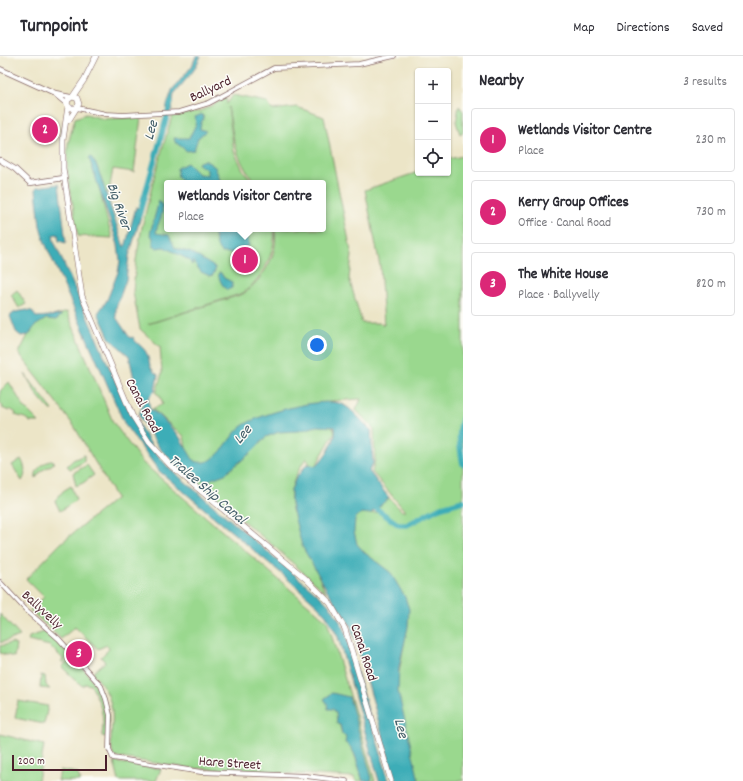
<!DOCTYPE html>
<html lang="en">
<head>
<meta charset="utf-8">
<style>
	:root { --surface:#fff; --page:#f7f7f7; --text:#2b2b33; --muted:#7c7c81; --line:#e1e1e2; --accent:#db2777 }
	body { margin:0; font-family:Dekko,sans-serif; background:var(--page); color:var(--text) }
	.controls { position:absolute; right:12px; top:12px; display:grid; overflow:hidden; border-radius:4px; box-shadow:0 1px 3px #0004 }
	.controls button { width:36px; height:36px; display:grid; place-items:center; padding:0; border:0; border-bottom:1px solid var(--line); background:var(--surface); color:var(--text); font:20px sans-serif }
	.scale { position:absolute; left:12px; bottom:10px; width:95px; box-sizing:border-box; padding-left:4px; border:2px solid #4a1f2b; border-top:0; font-size:11px; line-height:14px; white-space:nowrap; color:#4a1f2b; -webkit-text-stroke:3px #fdfcf7; paint-order:stroke }
	.you { position:absolute; left:317px; top:289px; width:14px; height:14px; margin:-10px; border:3px solid #fff; border-radius:50%; background:#1a73e8; box-shadow:0 0 0 6px #1a73e833 }
	.badge { display:grid; place-items:center; width:26px; height:26px; border-radius:50%; background:var(--accent); color:#fff; font-size:13px; font-weight:700 }
	.pin { position:absolute; translate:-50% -50%; border:2px solid #fff; box-shadow:0 1px 4px #0006 }
	.popup { position:absolute; left:164px; top:124px; width:162px; height:52px; box-sizing:border-box; display:grid; place-content:center; border-radius:4px; background:var(--surface); filter:drop-shadow(0 1px 3px #0005); font-size:13px; white-space:nowrap; color:var(--muted) }
	.popup b { font-size:15px; color:var(--text) }
	.popup::after { content:''; position:absolute; left:50%; top:100%; margin-left:-8px; border:8px solid transparent; border-top-color:var(--surface) }
	.list { margin:0; padding:0; list-style:none }
	h2 { display:flex; justify-content:space-between; align-items:center; height:52px; margin:0; padding:0 16px; font-size:17px }
	h2 small { font-size:13px; font-weight:400; color:var(--muted) }
	.list li { display:grid; grid-template-columns:26px 1fr auto; gap:12px; align-items:center; box-sizing:border-box; height:64px; margin:0 8px 8px; padding:0 8px; border:1px solid var(--line); border-radius:4px }
	.list b { display:block; font-size:15px; white-space:nowrap }
	.list p { margin:0; font-size:13px; white-space:nowrap; color:var(--muted) }
	.list em { font-size:13px; font-style:normal; color:var(--muted) }
	.icon { flex:none; width:22px; height:22px; fill:none; stroke:currentColor; stroke-width:2; stroke-linecap:round; stroke-linejoin:round }
	.map { position:relative; flex:none; width:463px; height:725px; overflow:hidden }
	header { display:flex; align-items:center; gap:24px; box-sizing:border-box; height:56px; padding:0 20px; background:var(--surface); border-bottom:1px solid var(--line) }
	header strong { font-size:19px }
	nav { display:flex; gap:22px; margin-inline-start:auto; font-size:14px }
	main { display:flex }
	aside { flex:1; background:var(--surface) }
	.map>svg:first-child { display:block }
</style>
</head>
<body>
<header>
<strong>Turnpoint</strong>
<nav><a>Map</a><a>Directions</a><a>Saved</a></nav>
</header>
<main>
<div class="map">
<svg width="463" height="725" viewBox="0 0 463 725">
	<rect width="100%" height="100%" fill="#fdfcf7"/>
	<filter id="ink" filterUnits="userSpaceOnUse"><feTurbulence type="fractalNoise" baseFrequency=".025" numOctaves="2"/><feDisplacementMap in="SourceGraphic" scale="8" xChannelSelector="R" yChannelSelector="G"/><feConvolveMatrix kernelMatrix="1 2 1 2 8 2 1 2 1" color-interpolation-filters="sRGB"/></filter>
	<filter id="wash" filterUnits="userSpaceOnUse"><feTurbulence type="fractalNoise" baseFrequency=".012" numOctaves="4" result="noise"/><feDisplacementMap in="SourceGraphic" scale="16" xChannelSelector="R" yChannelSelector="G"/><feGaussianBlur stdDeviation="0.9" result="paint"/><feColorMatrix in="noise" values="0 0 0 0 0 0 0 0 0 0 0 0 0 0 0 0 0 1.4 0 .05"/><feComposite in="paint" operator="in"/></filter>
	<g filter="url(#wash)">
		<rect width="100%" height="100%" fill="#ece5c7"/>
		<!-- green -->
		<path fill="#9ad88e" stroke="#727c5c" fill-rule="evenodd" d="M233,39L267,46L272,54L297,51L324,61L352,200L349,222L362,267H379L384,269L380,210L365,134L418,116L448,117V103L463,100V725H419L417,719L410,713L404,702L393,669L390,637L391,626L399,617L408,565L399,549L386,534L341,509L321,493L316,484L314,473L315,461L320,447L326,435L336,427L346,433L356,444L375,454L371,457L384,456L338,421C349,405 361,380 349,362C345,355 340,351 331,351L332,359C362,366 345,402 332,418C325,427 317,434 312,444C308,452 306,462 305,470C302,516 382,526 395,566C403,589 380,611 377,634C376,641 376,648 376,655L359,595L350,569L318,519L326,537L276,492L191,422L184,380C172,373 164,361 152,353L163,348L160,340L156,337L162,317L160,291L140,273L133,236L136,204L142,171L155,118L172,60L201,55L226,42L227,48ZM228,51C234,83 234,102 256,127H323V173H275C279,199 263,223 243,238L148,268L243,237C261,224 277,196 274,173H167V127H254L244,116L234,95ZM361,343L356,354L374,373L375,404L372,416L405,455H402L389,442L369,415L373,407L371,374L350,353L341,348L331,345ZM332,371H334C338,382 325,403 316,409L335,376ZM306,402L310,408H307C292,429 289,431 293,457C286,437 295,419 306,402Z
			M459,50L463,55V76L460,78L456,66Z
			M86,58L104,63L141,61L134,116L113,113L109,135L101,140L112,182L78,180L67,114L68,88L75,62Z
			M17,234L26,248L19,252L11,239Z
			M67,256L113,366L143,407L327,565L354,652L375,725H369L372,722L332,637L324,643L336,656L342,678L346,681L354,697L363,725H356L354,721L189,712L114,701C110,690 111,680 112,669C114,647 107,632 92,617L105,606L101,601L109,593L107,589L98,593L75,571L61,583L30,554L44,541L26,523L61,487L116,442L74,370L19,297L35,265Z
			M25,318L53,354H50L37,339Z
			M9,326L24,351L39,366H30L28,363L15,359L16,357L10,353L9,355L2,352L3,350L0,348V335Z
			M84,399V406L70,413L67,410L73,404Z
			M21,403C25,410 27,418 22,425L12,409Z
			M51,404L54,405L53,408L41,415L36,422C34,413 44,407 51,404Z
			M87,409L94,419L83,427L76,430L73,417Z
			M71,430L76,444L60,455L55,445L63,435Z
			M0,558L20,580L0,587Z
			M44,576L52,578L69,597L68,602L63,607L61,605L63,603L50,590L28,585L29,581Z
			M12,587L16,589L14,601L0,597V590Z
			M72,601C92,622 117,648 106,681L102,680C105,658 101,649 91,629L85,628L82,630L62,611Z
			M41,619L45,620L46,629L50,633L40,632Z
			M18,645L48,650L44,668L15,662Z
			M0,678L44,689L38,725H0Z
			M114,706L161,713L156,725H119Z
			M60,714L77,717L81,725H58Z"/>
		<!-- water -->
		<path fill="#3dadb7" stroke="#446671" d="M196,0H201L194,14L174,38L172,54L166,53L172,34L192,10Z
			M202,58L204,62L201,67L200,73L206,75L198,82L194,94L187,95L175,86L174,82H189L196,68L195,61Z
			M91,101L97,110L124,191L126,188L136,151L143,153L129,200L126,224L116,252V261L130,282L133,281C136,288 142,289 146,296C151,306 147,311 158,319L155,335L148,342L150,353L160,360L179,380L194,405C218,413 227,381 242,370C259,358 322,340 342,348C353,353 362,366 371,374L373,407L369,415L389,442L370,458L361,457L355,463L354,475L357,488L365,497L390,516L405,541L409,553L408,571L399,611L398,635L419,725H395L359,595L350,569L327,534L302,490L291,448V434L296,422L307,408L316,410C325,401 338,383 335,371L317,370L299,375L279,376L266,381L253,395L225,418L206,425L191,421L175,408L160,393L140,362L139,359L143,348L136,332L129,300L110,283L98,257L107,244L118,216L120,205L118,189L89,102Z
			M205,104L215,111L221,127H184L178,121L177,112L187,107L198,118L207,119V114L198,108L199,106Z
			M59,128L66,187L59,185L58,178L53,179L54,185L125,347L157,398L168,411L321,541L331,551L344,572L389,725H379L338,581L326,559L317,549L282,518L159,415L125,369L45,187L40,170L36,134L37,131Z
			M159,144C168,155 157,166 156,177L169,179L175,192L192,197L216,212L213,219L210,220L201,216L193,205L192,209L189,204L164,191L157,192L153,190V182L150,178Z
			M211,173H246L249,190L234,197H222C212,187 218,181 211,173Z
			M219,216L221,217L224,222L232,226V232L227,234C223,231 217,221 219,216Z
			M27,254L32,255L36,261L62,259L56,264L46,263L35,270L29,279L21,280L16,276L10,260L15,256Z
			M332,637L349,641L372,723L369,725H363C359,715 356,691 345,687L346,681L342,678L340,669L337,668L336,657L333,653H328L327,647L324,643Z"/>
		<g fill="none" stroke-linecap="round" stroke-linejoin="round">
			<!-- river -->
			<path stroke="#3dadb7" stroke-width="5.5" d="M139,159L171,46
				M463,361C457,376 460,393 463,408
				M371,449L399,469H407L439,452L463,445"/>
		</g>
	</g>
	<g filter="url(#ink)">
		<g fill="none" stroke-linecap="round" stroke-linejoin="round">
			<!-- tertiary casing -->
			<g stroke="#836462" stroke-width="5.5">
				<path id="tertiary" d="M77,52L106,58L123,59L179,56L209,47L274,12L359,8L394,0
					M0,526L25,553L59,583L101,630L106,643L110,659L109,693L113,702L201,716L306,720L346,725"/>
			</g>
			<!-- secondary casing -->
			<g stroke="#836462" stroke-width="6">
				<path id="secondary" d="M0,13L55,38L70,41
					M55,38L67,48
					M0,104L15,113L30,127L64,122"/>
			</g>
			<!-- primary casing -->
			<g stroke="#836462" stroke-width="6">
				<path id="primary" d="M73,40L84,24L96,0
					M68,50L63,84V112L82,240L132,359L149,386L170,409L306,523L330,547L345,573L391,725
					M69,64L79,48L77,42L72,41L68,44L67,48L70,52H75"/>
			</g>
			<!-- tertiary -->
			<use href="#tertiary" stroke="#fff" stroke-width="4"/>
			<!-- secondary -->
			<use href="#secondary" stroke="#fff" stroke-width="4.5"/>
			<!-- primary -->
			<use href="#primary" stroke="#fff" stroke-width="5"/>
		</g>
	</g>
	<g text-anchor="middle" stroke-width="3" stroke-linejoin="round" paint-order="stroke">
		<!-- street labels -->
		<g font-size="14" fill="#4a1f2b" stroke="#fdfcf7">
			<text transform="translate(210 32) rotate(-25)" y="5">Ballyard</text>
			<text transform="translate(144 349) rotate(62)" y="5">Canal Road</text>
			<text transform="translate(43 553) rotate(43)" y="5">Ballyvelly</text>
			<text transform="translate(365 596) rotate(72)" y="5">Canal Road</text>
			<text transform="translate(230 706) rotate(4)" y="5">Hare Street</text>
		</g>
		<!-- water labels -->
		<g font-size="15" font-style="italic" fill="#445f6a" stroke="#fdfcf7">
			<text transform="translate(150 74) rotate(-74)" y="5">Lee</text>
			<text transform="translate(120 150) rotate(71)" y="5">Big River</text>
			<text transform="translate(242 378) rotate(-50)" y="5">Lee</text>
			<text transform="translate(208 433) rotate(41)" y="5">Tralee Ship Canal</text>
			<text transform="translate(402 672) rotate(76)" y="5">Lee</text>
		</g>
	</g>
</svg>
<div class="controls">
<button>+</button>
<button>−</button>
<button><svg class="icon" aria-label="locate" viewBox="0 0 24 24"><circle cx="12" cy="12" r="6"/><path d="M12 2v4M12 18v4M2 12h4M18 12h4"/></svg></button>
</div>
<div class="scale">200 m</div>
<div class="you"></div>
<div class="pin badge" style="left:245px;top:204px">1</div>
<div class="popup"><b>Wetlands Visitor Centre</b>Place</div>
<div class="pin badge" style="left:45px;top:74px">2</div>
<div class="pin badge" style="left:79px;top:598px">3</div>
</div>
<aside>
<h2>Nearby<small>3 results</small></h2>
<ul class="list">
<li><span class="badge">1</span><div><b>Wetlands Visitor Centre</b><p>Place</p></div><em>230 m</em></li>
<li><span class="badge">2</span><div><b>Kerry Group Offices</b><p>Office · Canal Road</p></div><em>730 m</em></li>
<li><span class="badge">3</span><div><b>The White House</b><p>Place · Ballyvelly</p></div><em>820 m</em></li>
</ul>
</aside>
</main>
</body>
</html>
